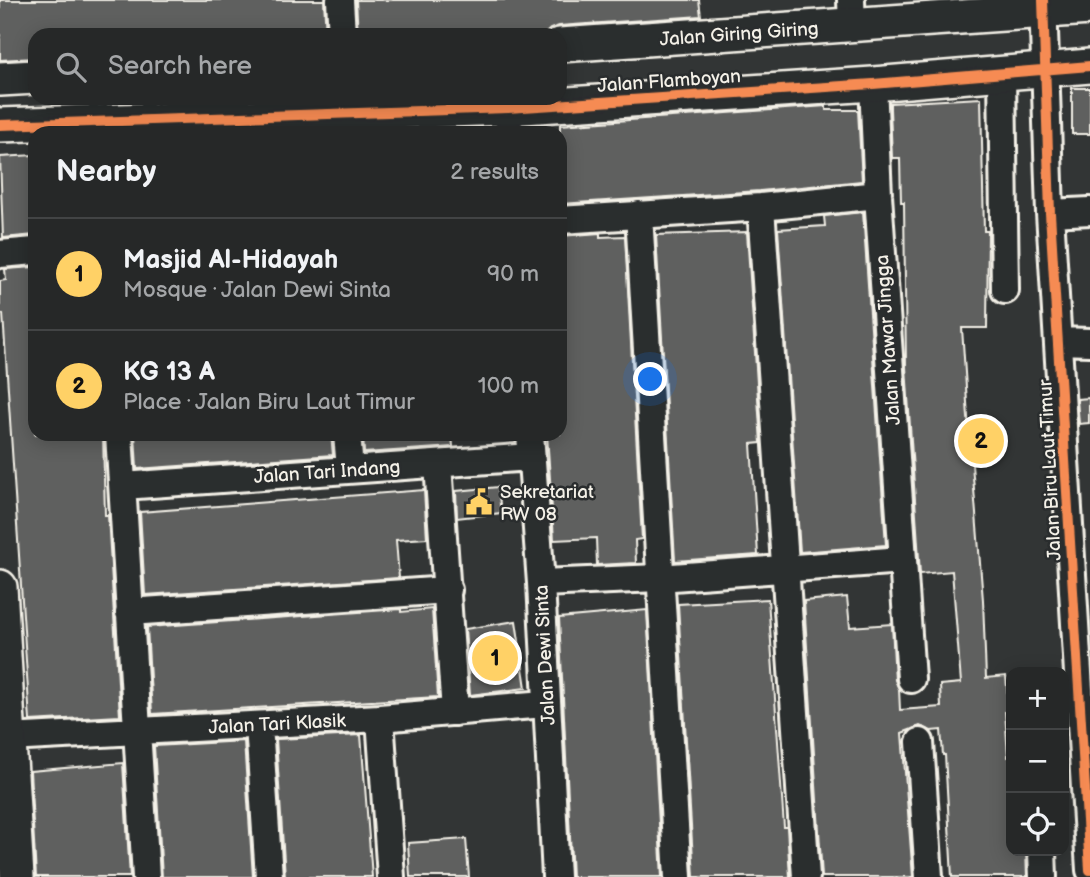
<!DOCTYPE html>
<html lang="en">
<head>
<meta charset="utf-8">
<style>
	:root { --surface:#262828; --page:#2e3030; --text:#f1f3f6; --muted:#a4a6a8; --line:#424445; --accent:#ffd166 }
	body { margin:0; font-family:"Balsamiq Sans",sans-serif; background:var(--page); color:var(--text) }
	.controls { position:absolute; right:21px; bottom:21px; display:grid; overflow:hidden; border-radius:14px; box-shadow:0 4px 18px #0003 }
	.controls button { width:63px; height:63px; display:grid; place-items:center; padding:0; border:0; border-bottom:2px solid var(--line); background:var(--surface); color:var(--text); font:35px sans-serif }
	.you { position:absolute; left:651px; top:380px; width:24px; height:24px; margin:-18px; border:5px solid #fff; border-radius:50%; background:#1a73e8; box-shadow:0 0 0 10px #1a73e833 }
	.badge { display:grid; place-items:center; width:46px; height:46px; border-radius:50%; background:var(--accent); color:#111; font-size:23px; font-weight:700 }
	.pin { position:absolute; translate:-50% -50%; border:4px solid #fff; box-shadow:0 2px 7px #0006 }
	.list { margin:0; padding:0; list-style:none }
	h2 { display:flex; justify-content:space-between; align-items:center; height:91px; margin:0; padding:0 28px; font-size:30px }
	h2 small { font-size:23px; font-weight:400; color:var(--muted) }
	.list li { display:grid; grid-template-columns:46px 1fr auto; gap:21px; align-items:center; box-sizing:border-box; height:112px; padding:0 28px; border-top:2px solid var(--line) }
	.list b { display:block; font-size:26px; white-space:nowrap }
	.list p { margin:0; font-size:23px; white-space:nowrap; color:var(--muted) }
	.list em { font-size:23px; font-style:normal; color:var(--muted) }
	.icon { flex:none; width:38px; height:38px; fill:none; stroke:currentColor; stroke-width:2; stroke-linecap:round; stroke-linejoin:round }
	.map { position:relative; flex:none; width:1090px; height:877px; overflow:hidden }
	.search { position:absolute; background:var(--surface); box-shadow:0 4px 18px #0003; left:28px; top:28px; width:539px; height:77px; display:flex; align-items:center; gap:18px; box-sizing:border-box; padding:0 24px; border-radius:21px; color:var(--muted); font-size:26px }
	.panel { position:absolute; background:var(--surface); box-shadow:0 4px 18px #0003; left:28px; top:126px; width:539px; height:315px; border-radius:21px }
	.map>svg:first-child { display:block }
</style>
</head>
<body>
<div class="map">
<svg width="1090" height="877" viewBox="0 0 1090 877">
	<rect width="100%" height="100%" fill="#323535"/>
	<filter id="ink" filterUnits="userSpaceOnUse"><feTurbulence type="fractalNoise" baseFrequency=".0143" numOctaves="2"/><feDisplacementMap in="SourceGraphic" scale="14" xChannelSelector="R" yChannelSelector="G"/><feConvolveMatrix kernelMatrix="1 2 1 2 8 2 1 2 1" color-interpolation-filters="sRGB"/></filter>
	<g filter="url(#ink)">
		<!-- building -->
		<path fill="#5f605f" stroke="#f4f1e8" stroke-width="2" d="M0,0H324L326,35H35V58L0,60Z
			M356,0H699L701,16L559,26L550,29L544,35H358Z
			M1072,88H1090V134H1072Z
			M981,98L984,231H988L987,328H962L969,432L988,429L990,450L971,452L983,600L986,678L1006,676L1009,712H1005L1008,757H1011V851H1026L1027,877H952L945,755H943L941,730L931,731L920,726L902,733L913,877H822L804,601L847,597L850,627L892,624L895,680L899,689L900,710L941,707L940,685L961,683L952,571L920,574L906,367L904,202H901L900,158H892L890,109V103Z
			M826,106V110H858L862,181L760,191L560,204V125Z
			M35,155V235L3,238L0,157Z
			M863,212L886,545L800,552L778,229L825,226L824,216Z
			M747,232L761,443L751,444L758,555L675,561L656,235Z
			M600,233V237L625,236L642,539L635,540L636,563L597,565L596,538L554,540L547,434H560V236Z
			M35,267V434H103L105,515H108L120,716L30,721L3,314H0V281L6,280L5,269Z
			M1089,398V423L1079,424L1077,399Z
			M135,434H331L333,455L137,469Z
			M363,434H452L453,447L364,453Z
			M498,487L501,513L457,518L456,491Z
			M424,490L427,538L396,540L399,578L145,595L140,512Z
			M768,599L784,827H787L790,877H694L678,604Z
			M401,609V612L432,609L438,697L152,714L147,627Z
			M647,610L662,877H572L559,618Z
			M516,621L526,688L470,695L465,629Z
			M361,735L372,877H285L276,739Z
			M244,741L253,877H162L154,746Z
			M123,763L130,877H36L30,771Z
			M466,839L469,877H410L408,843Z"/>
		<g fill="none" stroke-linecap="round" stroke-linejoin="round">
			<!-- minor casing -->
			<g stroke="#f4f1e8" stroke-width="32">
				<path id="minor" d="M340,0L342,35
					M851,0L852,25
					M1043,0L1050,213L1090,870
					M1002,74L1005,290
					M508,108L509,133
					M761,207L806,877
					M1050,213L1090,211
					M639,214L678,877
					M560,220L761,207L878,195
					M0,254L35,251
					M1058,341L1090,342
					M119,434L146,877
					M347,434L350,469
					M530,434L541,583L556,877
					M438,464L455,712
					M123,486L531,457
					M903,560L911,679
					M541,583L659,578L903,560L878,195L873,84
					M129,612L448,590
					M380,718L391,877
					M259,725L269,877
					M8,738L380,718L545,704
					M920,742L929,877
					M1042,851L1043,877"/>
			</g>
			<!-- tertiary casing -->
			<g stroke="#f4f1e8" stroke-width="38">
				<path id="tertiary" d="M560,45L1090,8
					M0,79L35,77
					M0,125L508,108L873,84L1090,66
					M0,587L17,877"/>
			</g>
			<!-- minor -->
			<use href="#minor" stroke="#2a2d2e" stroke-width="26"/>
			<!-- tertiary -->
			<use href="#tertiary" stroke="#2a2d2e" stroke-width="33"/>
			<!-- cycleway casing -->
			<g stroke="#2a2d2e" stroke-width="15">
				<path id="cycleway" d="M1043,0L1050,213L1090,870
					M0,125L508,108L873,84L1090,66"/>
			</g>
			<!-- cycleway -->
			<use href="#cycleway" stroke="#f68b52" stroke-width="10"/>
		</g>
	</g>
	<!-- icons -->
	<defs>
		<g id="civic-bare" transform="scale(2.1)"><path d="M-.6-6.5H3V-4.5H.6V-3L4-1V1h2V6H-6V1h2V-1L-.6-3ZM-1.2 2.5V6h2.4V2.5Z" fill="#ffd166" stroke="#2a2d2e" stroke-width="2.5" paint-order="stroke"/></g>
	</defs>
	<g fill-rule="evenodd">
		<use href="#civic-bare" x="479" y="502"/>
	</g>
	<g text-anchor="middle" stroke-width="5" stroke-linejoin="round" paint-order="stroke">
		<!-- street labels -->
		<g font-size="19" fill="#f4f1e8" stroke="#2a2d2e">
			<text transform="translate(739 33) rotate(-4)" y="7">Jalan Giring Giring</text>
			<text transform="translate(669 80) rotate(-4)" y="7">Jalan Flamboyan</text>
			<text transform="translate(887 340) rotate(-94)" y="7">Jalan Mawar Jingga</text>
			<text transform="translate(1049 470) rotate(-93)" y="7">Jalan Biru Laut Timur</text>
			<text transform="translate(327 471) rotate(-4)" y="7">Jalan Tari Indang</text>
			<text transform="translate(544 655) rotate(-93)" y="7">Jalan Dewi Sinta</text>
			<text transform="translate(277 723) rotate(-3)" y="7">Jalan Tari Klasik</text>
		</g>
		<!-- poi labels -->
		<g font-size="19" fill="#f4f1e8" stroke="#2a2d2e" text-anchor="start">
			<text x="500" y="498">Sekretariat<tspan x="500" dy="22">RW 08</tspan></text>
		</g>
	</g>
</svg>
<div class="controls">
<button>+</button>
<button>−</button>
<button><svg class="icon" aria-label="locate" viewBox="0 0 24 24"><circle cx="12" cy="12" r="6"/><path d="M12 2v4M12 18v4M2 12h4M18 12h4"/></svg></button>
</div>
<div class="you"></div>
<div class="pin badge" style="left:495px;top:658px">1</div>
<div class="pin badge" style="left:981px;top:441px">2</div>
<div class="search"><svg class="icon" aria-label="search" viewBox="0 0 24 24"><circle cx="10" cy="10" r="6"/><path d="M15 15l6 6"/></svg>Search here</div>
<section class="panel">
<h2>Nearby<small>2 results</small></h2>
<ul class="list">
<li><span class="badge">1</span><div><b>Masjid Al-Hidayah</b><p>Mosque · Jalan Dewi Sinta</p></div><em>90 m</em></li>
<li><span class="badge">2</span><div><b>KG 13 A</b><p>Place · Jalan Biru Laut Timur</p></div><em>100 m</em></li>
</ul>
</section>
</div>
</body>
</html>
